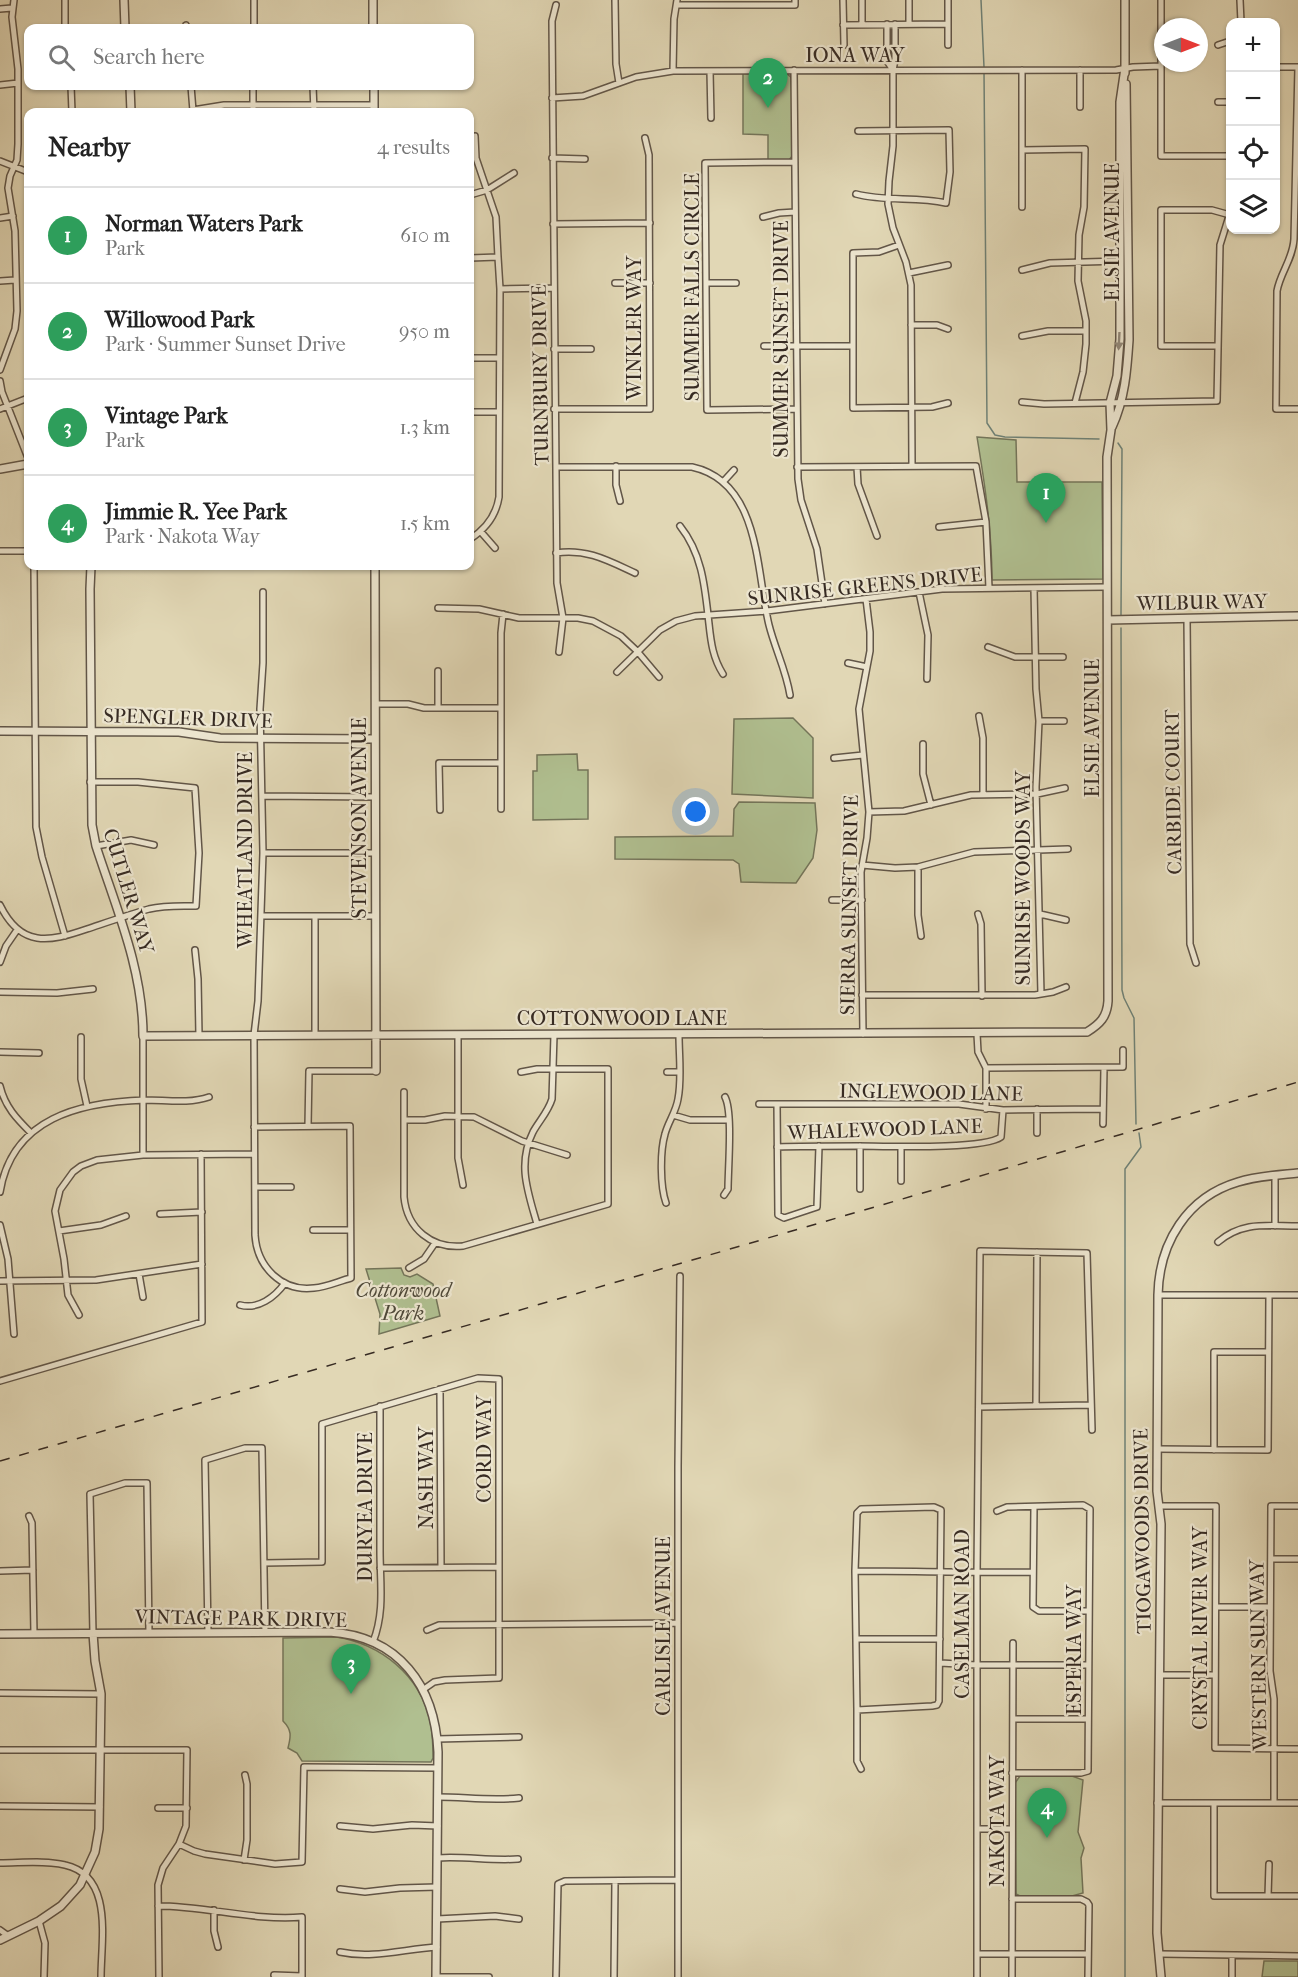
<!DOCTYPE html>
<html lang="en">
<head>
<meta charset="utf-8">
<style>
	:root { --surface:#fff; --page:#f2f2f2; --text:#222; --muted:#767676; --line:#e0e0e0; --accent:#8f2418 }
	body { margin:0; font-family:"IM FELL French Canon",serif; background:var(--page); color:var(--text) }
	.controls { position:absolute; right:18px; top:18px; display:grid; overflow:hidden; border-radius:12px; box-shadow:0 2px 4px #0004 }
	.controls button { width:54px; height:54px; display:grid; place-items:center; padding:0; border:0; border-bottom:2px solid var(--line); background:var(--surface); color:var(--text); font:30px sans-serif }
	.compass { position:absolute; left:1154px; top:18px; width:54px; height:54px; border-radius:50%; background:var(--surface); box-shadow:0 2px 4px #0004; rotate:90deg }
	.you { position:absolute; left:696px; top:812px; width:21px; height:21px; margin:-15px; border:4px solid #fff; border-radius:50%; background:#1a73e8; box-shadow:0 0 0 9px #1a73e833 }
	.badge { display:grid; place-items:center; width:39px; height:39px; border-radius:50%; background:var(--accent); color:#fff; font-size:20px; font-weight:700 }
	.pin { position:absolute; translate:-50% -50px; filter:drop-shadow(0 2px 3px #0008) }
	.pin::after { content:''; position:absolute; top:32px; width:21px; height:18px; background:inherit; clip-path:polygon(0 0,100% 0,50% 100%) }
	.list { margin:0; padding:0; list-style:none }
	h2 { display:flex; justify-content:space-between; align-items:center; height:78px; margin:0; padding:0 24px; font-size:26px }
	h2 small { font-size:20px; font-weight:400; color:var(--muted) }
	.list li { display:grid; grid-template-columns:39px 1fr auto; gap:18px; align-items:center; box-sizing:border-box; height:96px; padding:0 24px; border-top:2px solid var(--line) }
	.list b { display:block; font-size:22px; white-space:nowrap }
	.list p { margin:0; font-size:20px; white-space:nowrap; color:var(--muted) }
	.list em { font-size:20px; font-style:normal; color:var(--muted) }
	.icon { flex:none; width:33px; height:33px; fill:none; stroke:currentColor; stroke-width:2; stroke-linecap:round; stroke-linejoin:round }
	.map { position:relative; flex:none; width:1298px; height:1977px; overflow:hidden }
	.search { position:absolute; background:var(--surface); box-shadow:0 2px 4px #0004; left:24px; top:24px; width:450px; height:66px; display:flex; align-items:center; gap:15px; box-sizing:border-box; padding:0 21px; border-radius:12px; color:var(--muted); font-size:22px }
	.panel { position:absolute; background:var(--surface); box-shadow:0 2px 4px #0004; left:24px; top:108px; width:450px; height:462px; border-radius:12px }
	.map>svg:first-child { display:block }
</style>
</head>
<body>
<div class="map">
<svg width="1298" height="1977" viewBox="0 0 1298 1977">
	<rect width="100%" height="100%" fill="#e1d7b5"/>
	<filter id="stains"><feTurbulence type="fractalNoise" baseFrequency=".00333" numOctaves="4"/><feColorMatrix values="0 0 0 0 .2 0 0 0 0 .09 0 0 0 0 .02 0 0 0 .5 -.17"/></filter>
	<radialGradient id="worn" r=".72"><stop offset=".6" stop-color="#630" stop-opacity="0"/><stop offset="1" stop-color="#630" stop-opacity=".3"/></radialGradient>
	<!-- green -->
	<path fill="#b0bf90" stroke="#74755a" stroke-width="1.5" d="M743,73L787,74L792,78L793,155L789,160H768V135L743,134Z
		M977,437L1016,440L1017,482H1102L1103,579L992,580C992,532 985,485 977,437Z
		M793,718L813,738V798L732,794L734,719Z
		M577,754L578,770H588V819L533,820V771H537V755Z
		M739,802L815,803L817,830L813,858L796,883L741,882L739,864L733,860L615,859V837L733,836L734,809Z
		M401,1268L404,1275L410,1277L417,1274L433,1284L440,1316L379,1334L380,1314L366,1269Z
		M336,1637C381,1644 420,1675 430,1721C433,1733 433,1745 433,1758L431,1762L302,1761L297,1753L288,1748C291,1736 292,1730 283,1721V1638Z
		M1020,1776H1072L1083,1780L1078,1832L1084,1848L1081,1858L1083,1893L1072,1896H1020L1016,1894L1015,1783Z
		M1264,1961H1298V1977H1262Z"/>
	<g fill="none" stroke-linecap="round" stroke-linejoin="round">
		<!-- stream -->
		<path stroke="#6f8176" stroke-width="1.5" d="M981,0L984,67
			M984,72L987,423L995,435L1005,437L1099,439
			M1118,443L1122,449L1121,616
			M1121,628L1122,990L1124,998L1134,1018L1136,1124
			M1125,1977V1169L1141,1147L1139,1133"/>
		<!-- minor casing -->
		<g stroke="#625648" stroke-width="8">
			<path id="minor" d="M65,0V28
				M254,0V26
				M615,0L616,64L619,83
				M843,0L844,45
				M862,0V24
				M1161,0V156H1230
				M1240,0L1241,22
				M556,5L552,21L557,583L563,618L559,652
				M677,5H795V0
				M0,9L12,8
				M887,24V61L893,70L895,60V24
				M909,24V0
				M186,25L187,28
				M843,25L948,24
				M948,45V0
				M1218,45L1230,41
				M1276,67H1298L1294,239C1293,259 1280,273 1277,291L1276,409H1298
				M794,70L798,479L801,500L817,549L825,604
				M893,70V146L889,181L888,204L893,228L906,262L911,285L912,466
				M1080,70V107
				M673,71L674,19L677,0
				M710,71L711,118
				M0,85L18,83
				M71,86L72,112
				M191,86L193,111
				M253,86V112
				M313,86L314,112
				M552,98L583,96L636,77L673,71L1116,70L1133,67L1161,66
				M1218,102H1230
				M193,110L224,105H374
				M475,136L476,158L496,217L498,257
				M1022,150L1085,149L1084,207L1079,235L1078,281L1086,321V344L1083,372L1075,403
				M552,158L585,159
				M0,161L28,172
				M795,162L705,163L707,410L797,409
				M856,194C886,202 916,196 946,203L950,172L949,130L858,131
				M470,195L487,190L514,173
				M1022,207V70
				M763,217L779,213L795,212
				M0,218L13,216
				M553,224L650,223
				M899,245L879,252L853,253V408L932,407L948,403
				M470,258L498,257L500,289L553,288
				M1022,270L1050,263L1120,261
				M909,273L948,265
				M0,281L15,280
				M615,283H650
				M706,283H736
				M911,325H937L948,329
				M1022,336L1048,331H1086
				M764,346H853
				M1218,346H1161V210H1212L1230,215
				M554,349H591
				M470,358H499
				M0,370L15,329L17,311L15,231L8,188L10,176L17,160L18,144V69L12,17L14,0
				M0,381L2,392L28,458
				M1022,402L1044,404L1217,401L1220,245L1230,213
				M0,409L28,398
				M554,409H650L649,155L645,138
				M470,412H499
				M616,466V485L620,501
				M556,467H692C761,482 756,572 769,625C775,649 786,670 790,695
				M797,467L976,466L986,522L989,588
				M857,467L858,484L877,536
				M723,482L734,470
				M680,526C703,555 705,589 709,624C711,643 713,658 723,674
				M939,527L986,522
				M481,532L495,548
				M470,539C486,529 496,516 499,497L500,289
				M0,551H28
				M556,553C586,548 609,561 635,573
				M34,566L36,827L42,857L65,936
				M1034,588L1036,689L1039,721L1036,787L1041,994
				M919,592L928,635L927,679
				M438,608L479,609L519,618H578L593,621L621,636L637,651L659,677
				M1187,619L1190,944L1196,963
				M988,647L1015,657H1063
				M848,663L867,667
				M438,671V708
				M617,672L660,630L676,621L695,616L767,611L942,589L1107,587
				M375,704H408L424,708H501
				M979,716L983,738V794
				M1039,721H1064
				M923,744V774L931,805
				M834,758L863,755
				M262,796L375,797
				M501,809V633L503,614
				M440,810L439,763H501
				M869,812L904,811L971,795L1037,794L1065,788
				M96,846L131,840L154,845
				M263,853H375
				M862,865L895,868L918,867L974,852L1068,849
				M918,867V915L921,936
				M832,900H862
				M0,905C21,948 49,942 87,929C108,922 128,915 149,909C165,905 180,906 196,906L199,853L195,788L138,782H90
				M978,914L981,924L982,996
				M1040,914L1066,920
				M261,916H376
				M315,916V1035
				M195,950L198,979L199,1036
				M0,962L6,946L17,930
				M0,992L57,993L93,989
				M862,995H1035L1053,992L1066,987
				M863,1034L861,872L867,838L869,812L859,709L870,651V632L866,599
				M977,1034L978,1052L986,1068V1109
				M458,1035V1158L463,1185
				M143,1036V1155
				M81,1037V1079L87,1106
				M0,1052L39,1053
				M986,1068L1123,1067V1050
				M667,1072H679
				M0,1086C5,1107 17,1119 31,1133
				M404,1092V1197C407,1229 432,1249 463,1246L608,1204V1069H537L521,1072
				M759,1104H959L1003,1110L1103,1109
				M777,1104L778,1215L784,1218L817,1207L819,1146
				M1037,1109V1133
				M673,1115L690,1120H728
				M404,1120H425L445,1116L474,1117L522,1141L567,1155
				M1103,1124L1104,1068
				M308,1126L309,1071H376
				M254,1127L350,1126L351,1278C339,1281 327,1287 314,1288C282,1292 257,1267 255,1235L254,1035L258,1001L263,853L260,709L263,663V592
				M777,1147C804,1146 831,1146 857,1146C883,1146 983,1150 1001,1137L1003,1110
				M1275,1175V1226
				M901,1181V1147
				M255,1187H291
				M860,1189V1146
				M0,1192C12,1118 80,1102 145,1100C166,1100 189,1104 209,1097
				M724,1195L728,1189C728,1169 733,1112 725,1097
				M666,1203C660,1186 660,1151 665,1134C668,1122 676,1112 678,1099C682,1079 679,1056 679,1035
				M160,1214L202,1212
				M537,1224C528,1192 517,1164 533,1132C539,1121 548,1112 552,1099L554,1035
				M0,1225L8,1259L14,1334
				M313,1230H350
				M59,1231L101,1225L126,1216
				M1218,1242C1243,1221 1267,1226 1298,1226
				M409,1268L424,1259L435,1243
				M139,1274L143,1297
				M0,1281L96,1280L202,1264
				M1158,1295H1298
				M240,1305C258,1310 275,1297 285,1283
				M79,1315L68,1295L64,1259L55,1211L60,1190L73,1172L81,1166L97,1160L143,1155L254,1154
				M0,1381L202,1322L201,1154
				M440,1389L441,1567
				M1036,1406L1037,1252
				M979,1407L1091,1405
				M1158,1449L1268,1450L1269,1295
				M1214,1450V1352H1268
				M1159,1506H1216L1215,1748L1298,1749
				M1034,1507L1033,1607L1039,1611H1089
				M997,1511L1007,1507L1083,1505L1090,1509L1088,1771L1081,1773H1012
				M29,1516L32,1523L34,1634
				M1271,1559H1298
				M264,1563L322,1562V1424L478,1378L499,1379V1678L445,1680L434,1682L424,1689
				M380,1568L499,1567
				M0,1571L33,1570
				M855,1571L857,1710L932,1706L937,1705L939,1701L941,1510L934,1507L861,1509L857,1513L855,1571C915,1571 974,1573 1033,1572
				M1216,1607H1270
				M427,1630L439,1625L678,1623
				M208,1632L205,1460L245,1448H262L265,1632
				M93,1633L90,1494L125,1483H147L149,1633
				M857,1639H940
				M373,1642C385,1612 380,1582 380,1551C380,1503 380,1454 380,1406
				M940,1663L977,1665H1088
				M1160,1675H1215
				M0,1693L101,1694
				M857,1710V1761L861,1769
				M1013,1719H1088
				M437,1739L519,1737
				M0,1750H187L186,1826L179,1844L163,1868L158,1885L159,1977
				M438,1797C465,1797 491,1801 519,1798
				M1157,1803H1298
				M1214,1803V1896H1298
				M1274,1803V1699L1270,1671L1271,1506H1298
				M0,1806L100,1807
				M158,1808H187
				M340,1826L373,1829L412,1825L438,1826
				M977,1829H1012
				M179,1844L194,1851L205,1854L275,1864L302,1862L304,1767L438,1768
				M437,1858C464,1856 491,1861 518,1859
				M244,1860L247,1840V1784L245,1775
				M0,1863C21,1863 45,1860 65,1865C114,1876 101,1940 101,1977
				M340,1889L365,1892L400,1888L437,1887
				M1268,1896L1269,1864
				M1012,1899H1081L1087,1902L1089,1905L1088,1977
				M158,1906C206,1906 254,1921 302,1917V1977
				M214,1910V1931L218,1947
				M437,1919L495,1916L519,1919
				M39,1921L45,1943L44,1977
				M0,1930L7,1935
				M340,1952C373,1959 404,1949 437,1947
				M977,1954H1087
				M1160,1954L1298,1956
				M274,1975L302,1976
				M436,1977H489
				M556,1977L558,1884L565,1881L678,1880
				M614,1977L615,1882
				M678,1977V1466L680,1276
				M977,1977V1573L980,1251L1087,1253L1092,1430
				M1012,1977L1013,1643
				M1232,1977V1955"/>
		</g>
		<!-- tertiary casing -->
		<g stroke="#625648" stroke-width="10">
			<path id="tertiary" d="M124,0L125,28
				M373,0V28
				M1125,0V73
				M130,86L131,112
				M374,86V112
				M1112,427C1125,399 1127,370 1129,340L1126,84
				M0,469L28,464
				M91,566L90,589L92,825L96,846C116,908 143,969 143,1036L1087,1032C1100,1024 1107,1017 1108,1001L1107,457L1111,430L1110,403L1117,376L1120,339V102L1125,68
				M375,566L376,1071
				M1108,620L1298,616
				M0,731L179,732L220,738L375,739
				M0,1634L329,1632C399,1636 435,1686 438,1752L436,1977
				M0,1940L39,1921L61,1906L80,1885L95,1852L99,1829L101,1694L95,1661L93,1633
				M1161,1977L1157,1933L1161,1524L1157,1491L1158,1295C1159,1243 1187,1197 1238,1182C1257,1176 1278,1175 1298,1173"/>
		</g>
		<!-- minor -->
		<use href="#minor" stroke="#ece5cf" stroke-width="5"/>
		<!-- tertiary -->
		<use href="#tertiary" stroke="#ece5cf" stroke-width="7"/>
		<!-- rail -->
		<path stroke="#372b23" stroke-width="1.5" stroke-dasharray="10 10" stroke-linecap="butt" d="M0,1461L916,1195L1298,1082"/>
	</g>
	<!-- one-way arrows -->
	<defs><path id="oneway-solid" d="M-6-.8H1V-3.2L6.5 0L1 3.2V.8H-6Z" transform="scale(1.5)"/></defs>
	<use fill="#928879" href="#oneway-solid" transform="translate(1119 341) rotate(93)"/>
	<g text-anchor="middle" stroke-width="4.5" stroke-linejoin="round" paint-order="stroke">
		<!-- street labels -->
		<g font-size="20" fill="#372b23" stroke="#ece5cf">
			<text x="855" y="62">IONA WAY</text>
			<text transform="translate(1112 232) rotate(-90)" y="7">ELSIE AVENUE</text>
			<text transform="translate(692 287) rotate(-90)" y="7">SUMMER FALLS CIRCLE</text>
			<text transform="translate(634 328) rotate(-90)" y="7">WINKLER WAY</text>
			<text transform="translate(781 339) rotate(-90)" y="7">SUMMER SUNSET DRIVE</text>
			<text transform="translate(540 375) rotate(-91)" y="7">TURNBURY DRIVE</text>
			<text transform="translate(865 586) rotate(-6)" y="7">SUNRISE GREENS DRIVE</text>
			<text transform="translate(1202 602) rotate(-1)" y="7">WILBUR WAY</text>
			<text transform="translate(188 718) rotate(2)" y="7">SPENGLER DRIVE</text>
			<text transform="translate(1092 728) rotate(-90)" y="7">ELSIE AVENUE</text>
			<text transform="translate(1173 792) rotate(-91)" y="7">CARBIDE COURT</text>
			<text transform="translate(359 818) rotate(-90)" y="7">STEVENSON AVENUE</text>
			<text transform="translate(245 850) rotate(-90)" y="7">WHEATLAND DRIVE</text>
			<text transform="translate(1023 878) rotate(-90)" y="7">SUNRISE WOODS WAY</text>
			<text transform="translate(129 891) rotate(73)" y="7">CUTLER WAY</text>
			<text transform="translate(849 905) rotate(-89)" y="7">SIERRA SUNSET DRIVE</text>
			<text x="622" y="1025">COTTONWOOD LANE</text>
			<text transform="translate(931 1092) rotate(1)" y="7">INGLEWOOD LANE</text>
			<text transform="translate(885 1129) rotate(-2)" y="7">WHALEWOOD LANE</text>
			<text transform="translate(484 1449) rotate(-90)" y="7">CORD WAY</text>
			<text transform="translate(426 1478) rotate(-90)" y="7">NASH WAY</text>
			<text transform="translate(365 1507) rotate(-90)" y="7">DURYEA DRIVE</text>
			<text transform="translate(1142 1531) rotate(-91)" y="7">TIOGAWOODS DRIVE</text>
			<text transform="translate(962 1614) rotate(-90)" y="7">CASELMAN ROAD</text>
			<text transform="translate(241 1618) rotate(1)" y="7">VINTAGE PARK DRIVE</text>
			<text transform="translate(663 1626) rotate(-90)" y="7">CARLISLE AVENUE</text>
			<text transform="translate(1200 1628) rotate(-90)" y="7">CRYSTAL RIVER WAY</text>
			<text transform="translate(1074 1650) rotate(-90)" y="7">ESPERIA WAY</text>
			<text transform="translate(1258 1655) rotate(-91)" y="7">WESTERN SUN WAY</text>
			<text transform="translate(997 1821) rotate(-90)" y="7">NAKOTA WAY</text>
		</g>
		<!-- park labels -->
		<g font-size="20" font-style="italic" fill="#4f4939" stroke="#ece5cf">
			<text x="403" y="1297">Cottonwood<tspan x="403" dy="23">Park</tspan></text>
		</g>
	</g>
	<rect width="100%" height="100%" filter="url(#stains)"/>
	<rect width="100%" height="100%" fill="url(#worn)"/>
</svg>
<div class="controls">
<button>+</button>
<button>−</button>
<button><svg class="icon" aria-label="locate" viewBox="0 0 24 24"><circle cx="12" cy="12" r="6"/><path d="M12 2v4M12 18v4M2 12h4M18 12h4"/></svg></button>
<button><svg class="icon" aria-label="layers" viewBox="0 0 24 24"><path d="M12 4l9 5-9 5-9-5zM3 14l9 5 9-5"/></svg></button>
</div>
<svg class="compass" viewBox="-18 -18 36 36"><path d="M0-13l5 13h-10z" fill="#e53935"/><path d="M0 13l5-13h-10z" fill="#767676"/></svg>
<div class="you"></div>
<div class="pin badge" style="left:1046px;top:523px;background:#2e9e5b">1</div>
<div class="pin badge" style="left:768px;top:108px;background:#2e9e5b">2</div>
<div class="pin badge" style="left:351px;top:1694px;background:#2e9e5b">3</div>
<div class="pin badge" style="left:1047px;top:1838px;background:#2e9e5b">4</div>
<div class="search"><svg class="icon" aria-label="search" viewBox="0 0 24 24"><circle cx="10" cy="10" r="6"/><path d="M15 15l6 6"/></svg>Search here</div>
<section class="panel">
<h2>Nearby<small>4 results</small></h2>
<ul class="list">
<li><span class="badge" style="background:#2e9e5b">1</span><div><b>Norman Waters Park</b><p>Park</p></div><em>610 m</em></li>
<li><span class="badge" style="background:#2e9e5b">2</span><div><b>Willowood Park</b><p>Park · Summer Sunset Drive</p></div><em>950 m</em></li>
<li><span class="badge" style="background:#2e9e5b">3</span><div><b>Vintage Park</b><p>Park</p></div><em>1.3 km</em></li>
<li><span class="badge" style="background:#2e9e5b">4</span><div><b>Jimmie R. Yee Park</b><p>Park · Nakota Way</p></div><em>1.5 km</em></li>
</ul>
</section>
</div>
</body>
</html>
